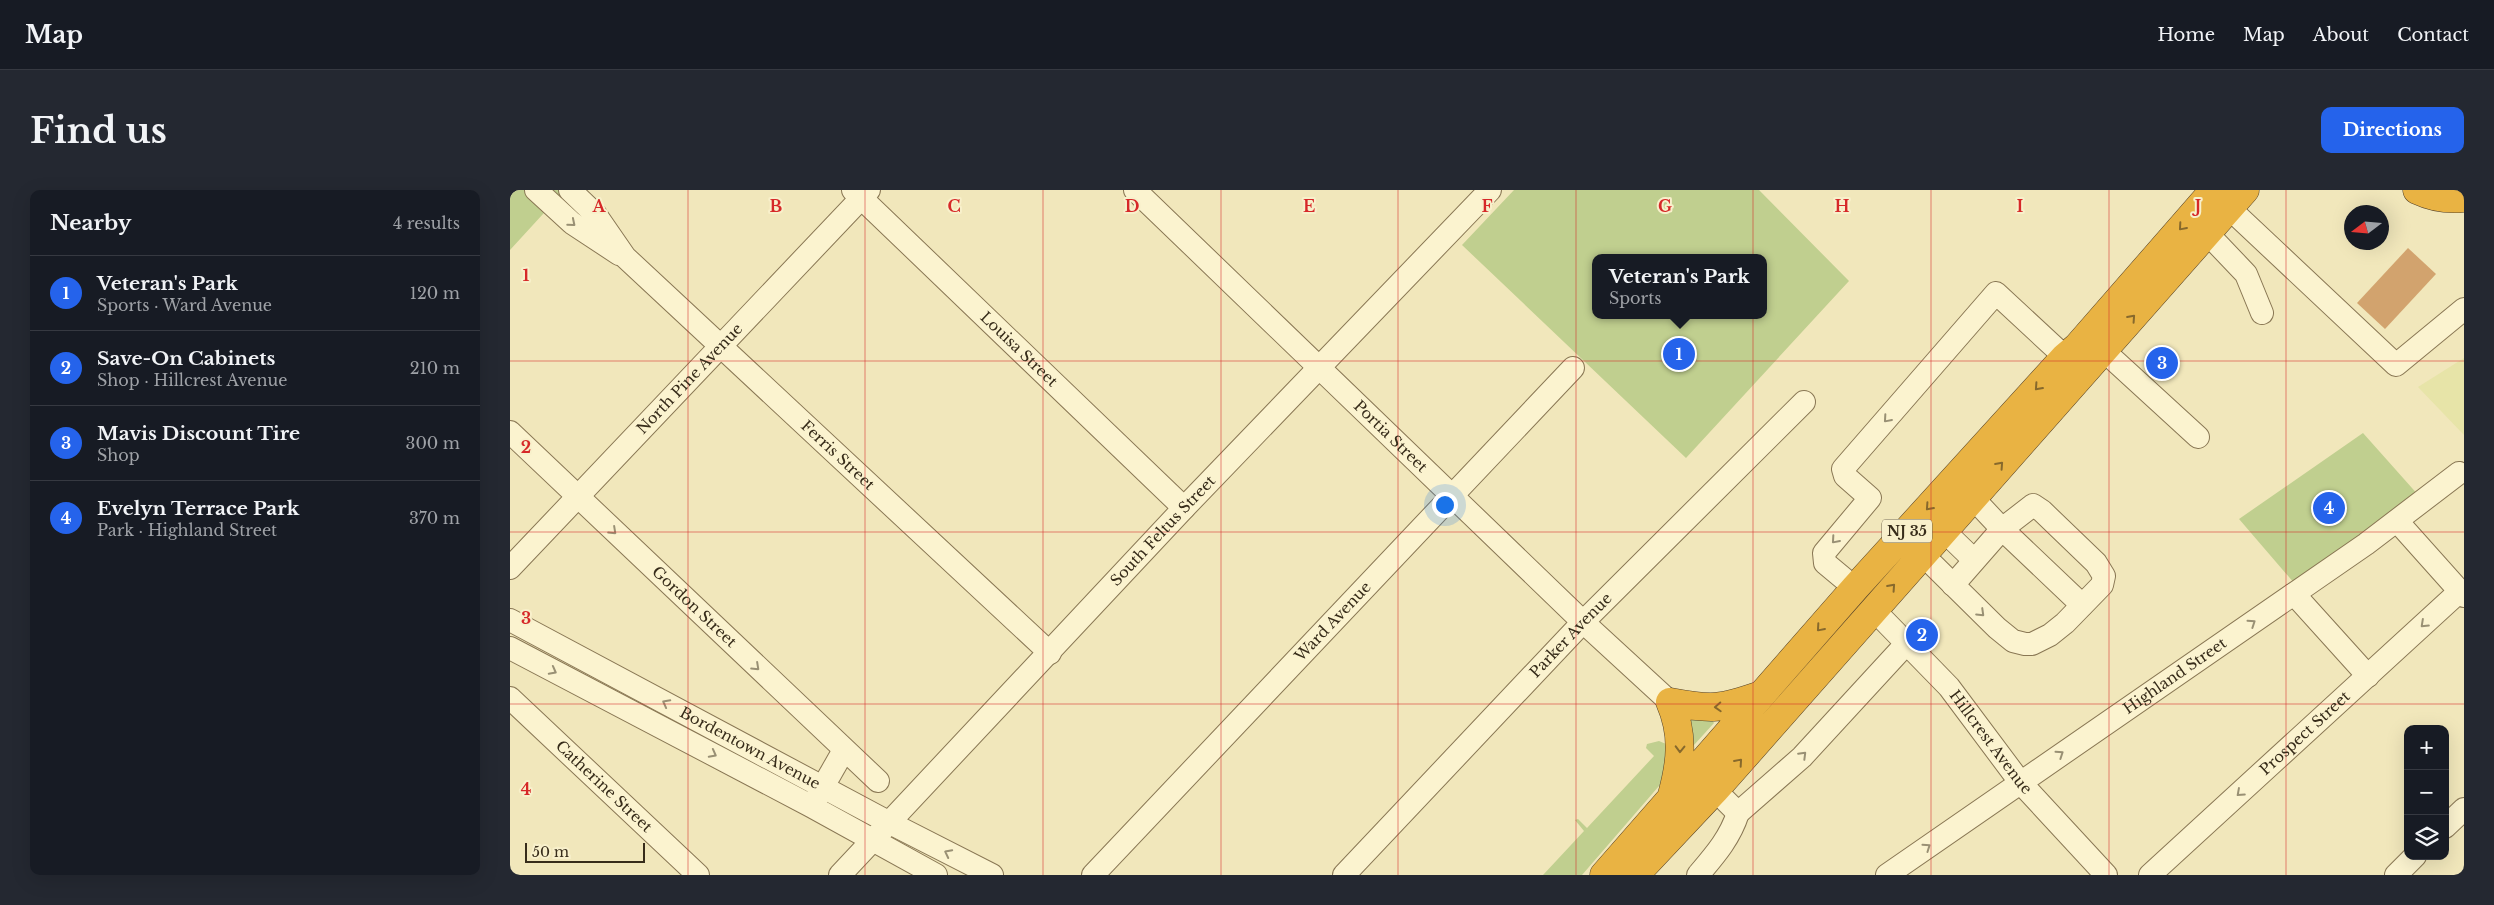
<!DOCTYPE html>
<html lang="en">
<head>
<meta charset="utf-8">
<style>
	:root { --surface:#171b24; --page:#242831; --text:#f1f3f6; --muted:#9ea1a6; --line:#363941; --accent:#2563eb }
	body { margin:0; font-family:"Libre Baskerville",serif; background:var(--page); color:var(--text) }
	.controls { position:absolute; right:15px; bottom:15px; display:grid; overflow:hidden; border-radius:10px; box-shadow:0 5px 20px #0002 }
	.controls button { width:45px; height:45px; display:grid; place-items:center; padding:0; border:0; border-bottom:1px solid var(--line); background:var(--surface); color:var(--text); font:25px sans-serif }
	.compass { position:absolute; left:1834px; top:15px; width:45px; height:45px; border-radius:50%; background:var(--surface); box-shadow:0 5px 20px #0002; rotate:254deg }
	.scale { position:absolute; left:15px; bottom:12px; width:120px; box-sizing:border-box; padding-left:5px; border:2px solid #372c1a; border-top:0; font-size:14px; line-height:18px; white-space:nowrap; color:#372c1a; -webkit-text-stroke:4px #f8f0cb; paint-order:stroke }
	.you { position:absolute; left:934px; top:314px; width:18px; height:18px; margin:-12px; border:4px solid #fff; border-radius:50%; background:#1a73e8; box-shadow:0 0 0 8px #1a73e833 }
	.badge { display:grid; place-items:center; width:32px; height:32px; border-radius:50%; background:var(--accent); color:#fff; font-size:16px; font-weight:700 }
	.pin { position:absolute; translate:-50% -50%; border:2px solid #fff; box-shadow:0 1px 5px #0006 }
	.popup { position:absolute; left:1082px; top:64px; width:175px; height:65px; box-sizing:border-box; display:grid; place-content:center; border-radius:10px; background:var(--surface); filter:drop-shadow(0 1px 4px #0005); font-size:16px; white-space:nowrap; color:var(--muted) }
	.popup b { font-size:19px; color:var(--text) }
	.popup::after { content:''; position:absolute; left:50%; top:100%; margin-left:-10px; border:10px solid transparent; border-top-color:var(--surface) }
	.list { margin:0; padding:0; list-style:none }
	h2 { display:flex; justify-content:space-between; align-items:center; height:65px; margin:0; padding:0 20px; font-size:21px }
	h2 small { font-size:16px; font-weight:400; color:var(--muted) }
	.list li { display:grid; grid-template-columns:32px 1fr auto; gap:15px; align-items:center; box-sizing:border-box; height:75px; padding:0 20px; border-top:1px solid var(--line) }
	.list b { display:block; font-size:19px; white-space:nowrap }
	.list p { margin:0; font-size:16px; white-space:nowrap; color:var(--muted) }
	.list em { font-size:16px; font-style:normal; color:var(--muted) }
	.icon { flex:none; width:28px; height:28px; fill:none; stroke:currentColor; stroke-width:2; stroke-linecap:round; stroke-linejoin:round }
	.map { position:relative; flex:none; width:1954px; height:685px; overflow:hidden; border-radius:10px }
	header { display:flex; align-items:center; gap:30px; box-sizing:border-box; height:70px; padding:0 25px; background:var(--surface); border-bottom:1px solid var(--line) }
	header strong { font-size:24px }
	nav { display:flex; gap:28px; margin-inline-start:auto; font-size:18px }
	.intro { display:flex; align-items:center; justify-content:space-between; box-sizing:border-box; height:120px; padding:0 30px }
	h1 { margin:0; font-size:35px }
	.button { padding:12px 22px; border-radius:10px; background:var(--accent); color:#fff; font-size:18px; font-weight:700 }
	main { display:flex; gap:30px; padding:0 30px }
	aside { flex:1; background:var(--surface); border-radius:10px; box-shadow:0 5px 20px #0002 }
	.map>svg:first-child { display:block }
</style>
</head>
<body>
<header>
<strong>Map</strong>
<nav><a>Home</a><a>Map</a><a>About</a><a>Contact</a></nav>
</header>
<div class="intro"><h1>Find us</h1><a class="button">Directions</a></div>
<main>
<aside>
<h2>Nearby<small>4 results</small></h2>
<ul class="list">
<li><span class="badge">1</span><div><b>Veteran's Park</b><p>Sports · Ward Avenue</p></div><em>120 m</em></li>
<li><span class="badge">2</span><div><b>Save-On Cabinets</b><p>Shop · Hillcrest Avenue</p></div><em>210 m</em></li>
<li><span class="badge">3</span><div><b>Mavis Discount Tire</b><p>Shop</p></div><em>300 m</em></li>
<li><span class="badge">4</span><div><b>Evelyn Terrace Park</b><p>Park · Highland Street</p></div><em>370 m</em></li>
</ul>
</aside>
<div class="map">
<svg width="1954" height="685" viewBox="0 0 1954 685">
	<rect width="100%" height="100%" fill="#f1e7bb"/>
	<!-- farmland -->
	<path fill="#e7e4a8" d="M1954,168V245L1908,197Z"/>
	<!-- green -->
	<path fill="#c0cf8f" fill-rule="evenodd" d="M0,0H55L0,60Z
		M1004,0H1249L1339,91L1176,268L952,55ZM1085,68H1253V125H1085Z
		M1853,243L1910,307L1785,394L1729,329Z
		M1177,528L1202,530L1204,533L1184,555Z
		M1149,551L1156,554L1159,559L1153,591L1149,596L1072,685H1033L1074,641L1065,630L1068,629L1077,638L1144,566L1136,558L1137,554Z"/>
	<!-- building -->
	<path fill="#d2a36e" d="M1898,58L1926,84L1875,139L1847,113Z"/>
	<g fill="none" stroke-linecap="round" stroke-linejoin="round">
		<!-- minor casing -->
		<g stroke="#897754" stroke-width="24">
			<g id="minor">
				<path d="M26,0L62,33L109,64"/>
				<path id="s1" d="M60,0L86,25L115,67L540,463"/>
				<path id="s2" d="M343,0L674,318"/>
				<path id="s3" d="M625,0L1073,432L1160,512"/>
				<path d="M1719,18L1886,175L1954,119"/>
				<path d="M1697,43L1736,84L1752,123"/>
				<path d="M1593,160L1688,247"/>
				<path id="s4" d="M0,242L368,591"/>
				<path d="M1887,331L1954,406"/>
				<path d="M1433,340L1464,370"/>
				<path d="M1412,364L1487,438L1503,451L1515,454H1522L1540,445L1555,433L1592,395L1594,386L1586,373L1532,321L1523,315L1492,339L1462,307"/>
				<path id="s5" d="M0,378L359,0"/>
				<path d="M1443,395L1492,339L1572,415"/>
				<path d="M1345,398L1315,373L1314,363L1360,308L1335,286L1333,279L1486,103L1555,167"/>
				<path d="M1784,404L1858,486"/>
				<path id="s6" d="M1363,419L1439,497L1510,592L1596,685"/>
				<path id="s7" d="M0,430L380,633L482,685"/>
				<path d="M0,458L301,616L426,685"/>
				<path id="s8" d="M0,508L188,685"/>
				<path d="M1205,600L1228,623L1292,567L1396,454"/>
				<path d="M306,609L334,560"/>
				<path d="M1935,637L1954,619"/>
				<path id="s9" d="M330,685L674,318L980,0"/>
				<path id="s10" d="M583,685L1063,178"/>
				<path id="s11" d="M834,685L1073,432L1294,212"/>
				<path d="M1188,685C1205,665 1220,648 1228,623"/>
				<path id="s12" d="M1377,685L1856,354L1949,283"/>
				<path id="s13" d="M1640,685L1950,401"/>
				<path d="M1886,685L1905,666"/>
			</g>
		</g>
		<!-- highway casing -->
		<g stroke="#564329" stroke-width="29">
			<path id="highway" d="M1907,0C1922,7 1937,10 1954,8
				M1160,512C1174,544 1171,572 1162,605
				M1160,512C1202,520 1211,519 1251,505
				M1094,685L1345,398L1555,167L1567,157L1704,0
				M1125,685L1205,600L1735,0"/>
		</g>
		<!-- minor -->
		<use href="#minor" stroke="#fbf3cf" stroke-width="22"/>
		<!-- highway -->
		<use href="#highway" stroke="#e9b343" stroke-width="28"/>
	</g>
	<!-- one-way arrows -->
	<defs><path id="oneway-chevron" d="M-2-3.5L2.5 0L-2 3.5" fill="none" stroke-width="1.6" stroke-linecap="round" stroke-linejoin="round" transform="scale(1.25)"/></defs>
	<g stroke="#999074">
		<use href="#oneway-chevron" transform="translate(62 33) rotate(40)"/>
		<use href="#oneway-chevron" transform="translate(1377 229) rotate(131)"/>
		<use href="#oneway-chevron" transform="translate(103 341) rotate(43)"/>
		<use href="#oneway-chevron" transform="translate(1325 350) rotate(131)"/>
		<use href="#oneway-chevron" transform="translate(1471 423) rotate(44)"/>
		<use href="#oneway-chevron" transform="translate(1742 433) rotate(-34)"/>
		<use href="#oneway-chevron" transform="translate(1914 434) rotate(137)"/>
		<use href="#oneway-chevron" transform="translate(246 477) rotate(43)"/>
		<use href="#oneway-chevron" transform="translate(43 481) rotate(28)"/>
		<use href="#oneway-chevron" transform="translate(156 513) rotate(-152)"/>
		<use href="#oneway-chevron" transform="translate(203 564) rotate(28)"/>
		<use href="#oneway-chevron" transform="translate(1550 564) rotate(-34)"/>
		<use href="#oneway-chevron" transform="translate(1293 565) rotate(-45)"/>
		<use href="#oneway-chevron" transform="translate(1730 603) rotate(138)"/>
		<use href="#oneway-chevron" transform="translate(1417 657) rotate(-35)"/>
		<use href="#oneway-chevron" transform="translate(438 663) rotate(-153)"/>
	</g>
	<g stroke="#87692c">
		<use href="#oneway-chevron" transform="translate(1672 37) rotate(131)"/>
		<use href="#oneway-chevron" transform="translate(1622 128) rotate(-48)"/>
		<use href="#oneway-chevron" transform="translate(1528 197) rotate(132)"/>
		<use href="#oneway-chevron" transform="translate(1490 275) rotate(-48)"/>
		<use href="#oneway-chevron" transform="translate(1419 317) rotate(132)"/>
		<use href="#oneway-chevron" transform="translate(1382 397) rotate(-48)"/>
		<use href="#oneway-chevron" transform="translate(1310 438) rotate(131)"/>
		<use href="#oneway-chevron" transform="translate(1208 517) rotate(177)"/>
		<use href="#oneway-chevron" transform="translate(1170 559) rotate(91)"/>
		<use href="#oneway-chevron" transform="translate(1229 572) rotate(-49)"/>
	</g>
	<!-- grid -->
	<path fill="none" stroke="#d62828" stroke-width="1" stroke-opacity="0.55" d="M178,0V685M355,0V685M533,0V685M711,0V685M888,0V685M1066,0V685M1243,0V685M1421,0V685M1599,0V685M1776,0V685M0,171H1954M0,342H1954M0,514H1954"/>
	<g text-anchor="middle" stroke-width="4" stroke-linejoin="round" paint-order="stroke">
		<!-- shield labels -->
		<rect fill="#f8f0cb" stroke="#71674f" stroke-width="1" x="1372" y="329.5" width="50" height="23" rx="4"/>
		<g font-size="14" font-weight="bold" fill="#372c1a">
			<text x="1397" y="346">NJ 35</text>
		</g>
		<!-- street labels -->
		<g font-size="15" fill="#372c1a" stroke="#f8f0cb">
			<text dy="5" stroke="none"><textPath href="#s2" startOffset="230">Louisa Street</textPath></text>
			<text dy="5" stroke="none"><textPath href="#s5" startOffset="261">North Pine Avenue</textPath></text>
			<text dy="5" stroke="none"><textPath href="#s3" startOffset="355">Portia Street</textPath></text>
			<text dy="5" stroke="none"><textPath href="#s1" startOffset="378">Ferris Street</textPath></text>
			<text dy="5" stroke="none"><textPath href="#s9" startOffset="472">South Feltus Street</textPath></text>
			<text dy="5" stroke="none"><textPath href="#s4" startOffset="254">Gordon Street</textPath></text>
			<text dy="5" stroke="none"><textPath href="#s10" startOffset="349">Ward Avenue</textPath></text>
			<text dy="5" stroke="none"><textPath href="#s11" startOffset="330">Parker Avenue</textPath></text>
			<text dy="5" stroke="none"><textPath href="#s12" startOffset="350">Highland Street</textPath></text>
			<text dy="5" stroke="none"><textPath href="#s13" startOffset="210">Prospect Street</textPath></text>
			<text dy="5" stroke="none"><textPath href="#s6" startOffset="178">Hillcrest Avenue</textPath></text>
			<text dy="5" stroke="none"><textPath href="#s7" startOffset="272">Bordentown Avenue</textPath></text>
			<text dy="5" stroke="none"><textPath href="#s8" startOffset="129">Catherine Street</textPath></text>
		</g>
	</g>
	<g font-size="16" text-anchor="middle" font-weight="bold" fill="#d62828" stroke="#f8f0cb" stroke-width="4" stroke-linejoin="round" paint-order="stroke">
		<text x="89" y="22">A</text>
		<text x="266" y="22">B</text>
		<text x="444" y="22">C</text>
		<text x="622" y="22">D</text>
		<text x="799" y="22">E</text>
		<text x="977" y="22">F</text>
		<text x="1155" y="22">G</text>
		<text x="1332" y="22">H</text>
		<text x="1510" y="22">I</text>
		<text x="1688" y="22">J</text>
		<text x="16" y="91">1</text>
		<text x="16" y="263">2</text>
		<text x="16" y="434">3</text>
		<text x="16" y="605">4</text>
	</g>
</svg>
<div class="controls">
<button>+</button>
<button>−</button>
<button><svg class="icon" aria-label="layers" viewBox="0 0 24 24"><path d="M12 4l9 5-9 5-9-5zM3 14l9 5 9-5"/></svg></button>
</div>
<svg class="compass" viewBox="-18 -18 36 36"><path d="M0-13l5 13h-10z" fill="#e53935"/><path d="M0 13l5-13h-10z" fill="#9ea1a6"/></svg>
<div class="scale">50 m</div>
<div class="you"></div>
<div class="pin badge" style="left:1169px;top:164px">1</div>
<div class="popup"><b>Veteran's Park</b>Sports</div>
<div class="pin badge" style="left:1412px;top:445px">2</div>
<div class="pin badge" style="left:1652px;top:173px">3</div>
<div class="pin badge" style="left:1819px;top:318px">4</div>
</div>
</main>
</body>
</html>
